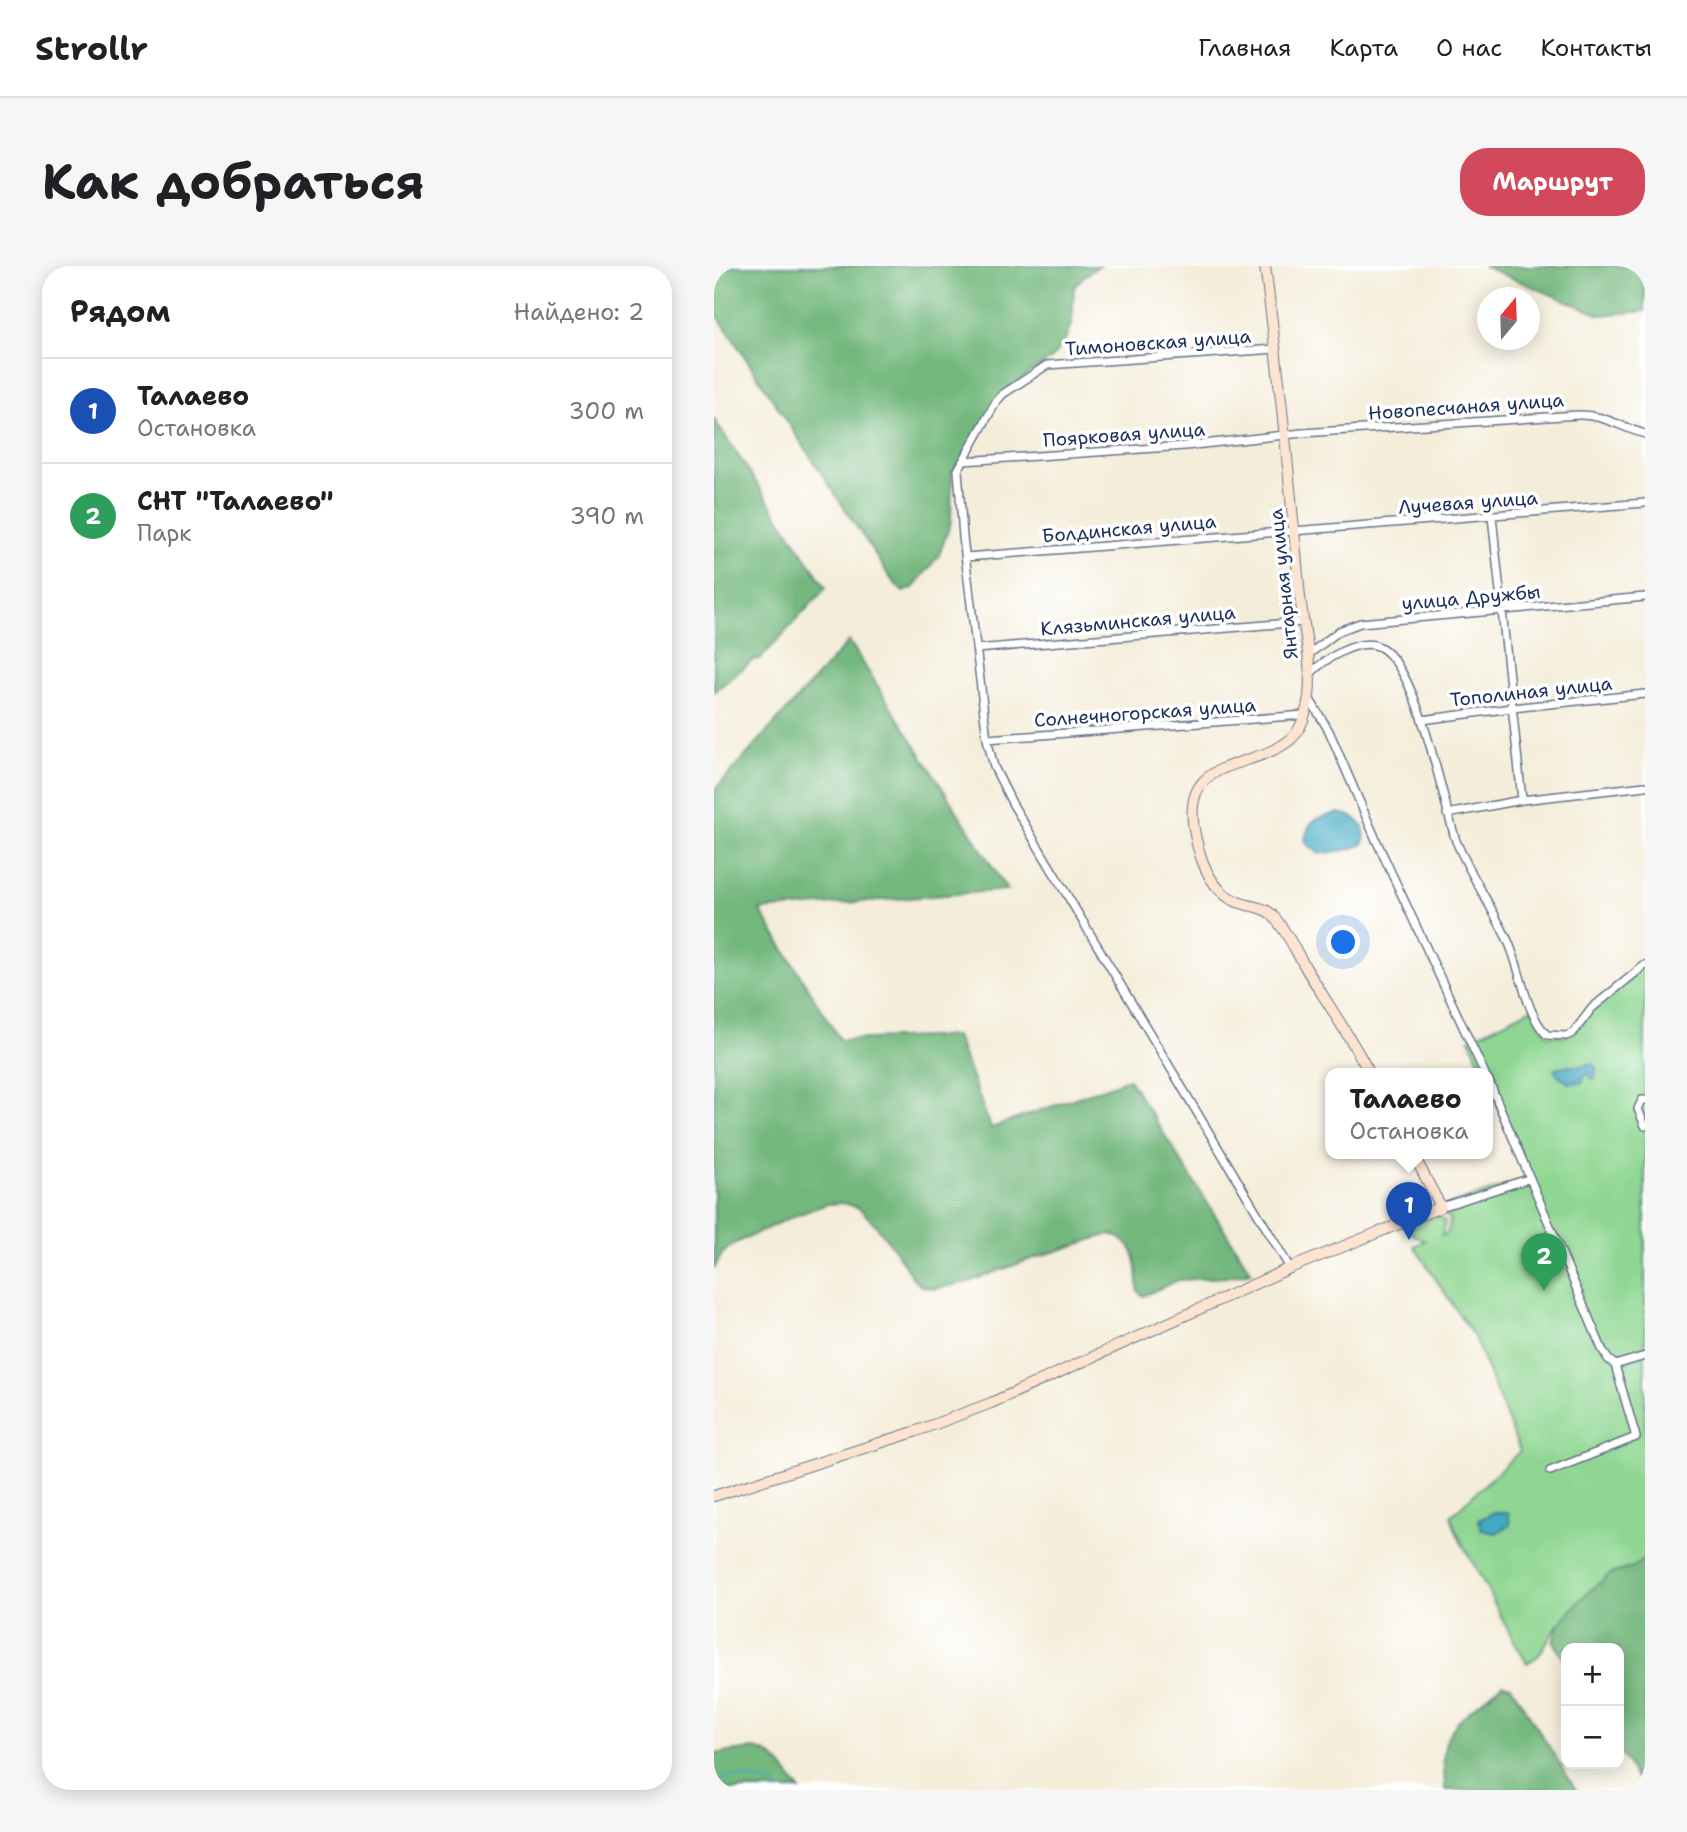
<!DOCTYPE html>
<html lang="ru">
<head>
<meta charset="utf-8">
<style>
	:root { --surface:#fff; --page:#f6f6f6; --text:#202124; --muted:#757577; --line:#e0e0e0; --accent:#d1495b }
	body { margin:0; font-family:"Shantell Sans",sans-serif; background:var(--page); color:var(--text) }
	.controls { position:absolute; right:21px; bottom:21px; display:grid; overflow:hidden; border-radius:14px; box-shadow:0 4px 18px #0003 }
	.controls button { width:63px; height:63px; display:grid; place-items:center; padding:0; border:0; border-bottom:2px solid var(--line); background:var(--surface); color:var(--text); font:35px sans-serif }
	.compass { position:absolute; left:763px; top:21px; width:63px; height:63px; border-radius:50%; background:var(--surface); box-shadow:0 4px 18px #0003; rotate:19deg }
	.you { position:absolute; left:630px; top:677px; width:24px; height:24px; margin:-18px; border:5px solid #fff; border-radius:50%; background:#1a73e8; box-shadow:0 0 0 10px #1a73e833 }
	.badge { display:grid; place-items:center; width:46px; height:46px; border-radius:50%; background:var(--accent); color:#fff; font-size:23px; font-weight:700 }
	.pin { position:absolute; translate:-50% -58px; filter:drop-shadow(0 2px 4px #0008) }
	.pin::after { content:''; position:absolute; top:37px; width:24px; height:21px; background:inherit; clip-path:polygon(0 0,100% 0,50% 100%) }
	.popup { position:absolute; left:611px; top:802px; width:168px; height:91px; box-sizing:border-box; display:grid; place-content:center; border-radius:14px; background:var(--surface); filter:drop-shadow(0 2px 5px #0005); font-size:23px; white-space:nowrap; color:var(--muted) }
	.popup b { font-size:26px; color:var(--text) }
	.popup::after { content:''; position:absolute; left:50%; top:100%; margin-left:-14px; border:14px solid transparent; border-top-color:var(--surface) }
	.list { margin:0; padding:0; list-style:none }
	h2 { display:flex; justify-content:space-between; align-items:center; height:91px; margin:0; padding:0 28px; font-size:30px }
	h2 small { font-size:23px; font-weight:400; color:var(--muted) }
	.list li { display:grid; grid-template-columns:46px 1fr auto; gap:21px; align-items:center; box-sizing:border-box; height:105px; padding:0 28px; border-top:2px solid var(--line) }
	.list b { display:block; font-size:26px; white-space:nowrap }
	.list p { margin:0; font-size:23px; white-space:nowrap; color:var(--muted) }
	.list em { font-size:23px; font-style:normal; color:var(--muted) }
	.map { position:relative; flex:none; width:931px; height:1524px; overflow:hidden; border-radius:28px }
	header { display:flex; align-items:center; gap:42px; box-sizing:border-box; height:98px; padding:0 35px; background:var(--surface); border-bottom:2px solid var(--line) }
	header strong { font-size:33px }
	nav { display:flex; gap:38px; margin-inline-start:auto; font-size:24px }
	.intro { display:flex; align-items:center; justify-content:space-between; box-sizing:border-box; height:168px; padding:0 42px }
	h1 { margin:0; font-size:49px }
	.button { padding:18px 32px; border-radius:28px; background:var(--accent); color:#fff; font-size:24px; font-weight:700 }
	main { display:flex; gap:42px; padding:0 42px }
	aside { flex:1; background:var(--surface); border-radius:28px; box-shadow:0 4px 18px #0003 }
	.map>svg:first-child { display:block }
</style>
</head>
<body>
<header>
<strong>Strollr</strong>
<nav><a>Главная</a><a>Карта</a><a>О нас</a><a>Контакты</a></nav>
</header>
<div class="intro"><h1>Как добраться</h1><a class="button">Маршрут</a></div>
<main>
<aside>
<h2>Рядом<small>Найдено: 2</small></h2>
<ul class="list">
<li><span class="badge" style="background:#1a4fb4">1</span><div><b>Талаево</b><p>Остановка</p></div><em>300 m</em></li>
<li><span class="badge" style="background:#2e9e5b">2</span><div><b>СНТ &quot;Талаево&quot;</b><p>Парк</p></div><em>390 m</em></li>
</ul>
</aside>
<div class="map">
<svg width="931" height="1524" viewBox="0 0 931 1524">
	<rect width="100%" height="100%" fill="#fff"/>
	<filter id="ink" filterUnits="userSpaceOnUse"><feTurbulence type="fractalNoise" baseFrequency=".0143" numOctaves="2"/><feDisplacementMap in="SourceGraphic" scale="14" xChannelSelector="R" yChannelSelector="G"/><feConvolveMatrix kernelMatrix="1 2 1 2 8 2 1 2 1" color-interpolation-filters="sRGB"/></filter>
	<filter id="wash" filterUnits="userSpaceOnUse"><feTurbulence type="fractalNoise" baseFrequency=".00686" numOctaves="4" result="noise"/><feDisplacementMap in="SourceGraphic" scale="28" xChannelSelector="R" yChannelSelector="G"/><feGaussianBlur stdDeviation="1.57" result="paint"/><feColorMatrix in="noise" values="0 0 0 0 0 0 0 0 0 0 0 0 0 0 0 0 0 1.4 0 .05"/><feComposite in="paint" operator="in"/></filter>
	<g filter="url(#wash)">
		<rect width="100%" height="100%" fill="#f4edd9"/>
		<!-- green -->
		<path fill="#8ed691" stroke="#548278" stroke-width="2" d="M931,699V1292L920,1301L897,1308L844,1359L824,1390L813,1397C794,1367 780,1335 763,1304C753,1286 742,1270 737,1250L806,1185L760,1071L700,980L711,975L698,968L693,960L721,948L731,955L728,970L733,968L736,955L727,941L814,913L756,773L818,742L833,769L852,770L872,747Z"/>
		<!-- forest -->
		<path fill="#72b77b" stroke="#46736c" stroke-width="2" d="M0,0H385L370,10L360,21L358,56L350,76L337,93L312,109L285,132L249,193L238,206L237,256L225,289L199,322L189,326L177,313L0,44Z
			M769,0H931V45L886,49Z
			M0,153L112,322L46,393L39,394L0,426Z
			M135,375L293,624L46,644L126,774L242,770L277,862L415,813L537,1006L512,1011L464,1014L429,1030L424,1025C424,1001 424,976 396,968L314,994L254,1016L220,1023L207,1020L198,1011L181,984L161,958L145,942L130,937L113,938L80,950L19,978L8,988L0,1003V525Z
			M931,1292V1524H929L905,1484V1382H852V1397L839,1376L844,1359L873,1327L897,1308L920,1301Z
			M788,1418L797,1420L862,1524H731C731,1508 727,1488 733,1473C741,1451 772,1434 788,1418Z
			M39,1483C60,1484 74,1509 86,1524H16L0,1519V1488Z"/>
		<!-- water -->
		<path fill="#43aac3" stroke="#2f6c90" stroke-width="2" d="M624,547C642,549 655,560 649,578L637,583L605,588L591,576C594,551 602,553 624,547Z
			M879,797L882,802L881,813H878L874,807L869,811V816L854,817L840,805L842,802C857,799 865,802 879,797Z
			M780,1246L794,1247L796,1259L782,1267L767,1264L765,1254Z"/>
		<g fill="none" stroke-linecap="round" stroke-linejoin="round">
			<!-- stream -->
			<path stroke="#43aac3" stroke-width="2" d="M0,1516C6,1514 12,1512 17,1511C31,1509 58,1517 69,1524"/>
		</g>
	</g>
	<g filter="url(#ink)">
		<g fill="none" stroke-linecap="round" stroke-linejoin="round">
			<!-- street casing -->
			<g stroke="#677289" stroke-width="10">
				<path id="street" d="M562,83L333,99L289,128L282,136L244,204L249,271L273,473L280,501L298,537L576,1002
					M249,195L471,180L588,167L865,149C889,148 908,162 931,168
					M778,250L808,534
					M252,291L931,237
					M262,383L588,356
					M595,388L625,365L646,357L931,331
					M595,409C608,395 645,370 666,381C704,401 728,532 742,575C757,610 778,641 794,675C807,703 811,747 833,769L852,770L859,767L878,742L931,699
					M595,432L615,465L663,576L771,808
					M708,454L798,442L931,428
					M273,473L591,449
					M733,548L808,534L931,520
					M774,813L888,1083L894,1093L901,1099L922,1171L836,1205
					M931,834H928L924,843L931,860
					M727,941L814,913
					M901,1099L931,1090"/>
			</g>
			<!-- secondary casing -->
			<g stroke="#677289" stroke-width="12">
				<path id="secondary" d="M551,0C565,107 576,214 585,321C588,358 599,394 595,431C593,445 587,465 576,474C535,506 464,489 481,569C487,598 500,631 530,638C540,641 553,642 559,650C573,665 582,686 593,704C614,738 637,772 656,808
					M0,1230L200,1166L277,1137L576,1002L727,941L699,888"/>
			</g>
			<!-- street -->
			<use href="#street" stroke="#fff" stroke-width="7"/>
			<!-- secondary -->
			<use href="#secondary" stroke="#fde4d1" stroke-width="10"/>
		</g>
	</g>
	<g text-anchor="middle" stroke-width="7" stroke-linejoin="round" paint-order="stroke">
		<!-- street labels -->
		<g font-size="19" fill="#1b2f5e" stroke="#fff">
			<text transform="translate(444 76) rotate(-4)" y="7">Тимоновская улица</text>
			<text transform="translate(752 140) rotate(-4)" y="7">Новопесчаная улица</text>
			<text transform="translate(410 168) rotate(-4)" y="7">Поярковая улица</text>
			<text transform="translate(754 236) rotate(-4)" y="7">Лучевая улица</text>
			<text transform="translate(415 262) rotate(-5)" y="7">Болдинская улица</text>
			<text transform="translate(569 318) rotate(-96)" y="7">Янтарная улица</text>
			<text transform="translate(757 331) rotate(-5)" y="7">улица Дружбы</text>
			<text transform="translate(424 354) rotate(-5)" y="7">Клязьминская улица</text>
			<text transform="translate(817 425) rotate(-6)" y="7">Тополиная улица</text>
			<text transform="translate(431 446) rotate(-4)" y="7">Солнечногорская улица</text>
		</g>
	</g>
</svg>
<div class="controls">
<button>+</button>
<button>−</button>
</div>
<svg class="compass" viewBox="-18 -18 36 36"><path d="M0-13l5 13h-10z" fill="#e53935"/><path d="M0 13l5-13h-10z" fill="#757577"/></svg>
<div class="you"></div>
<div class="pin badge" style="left:695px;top:974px;background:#1a4fb4">1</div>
<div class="popup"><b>Талаево</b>Остановка</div>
<div class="pin badge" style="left:830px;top:1025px;background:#2e9e5b">2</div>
</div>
</main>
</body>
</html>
